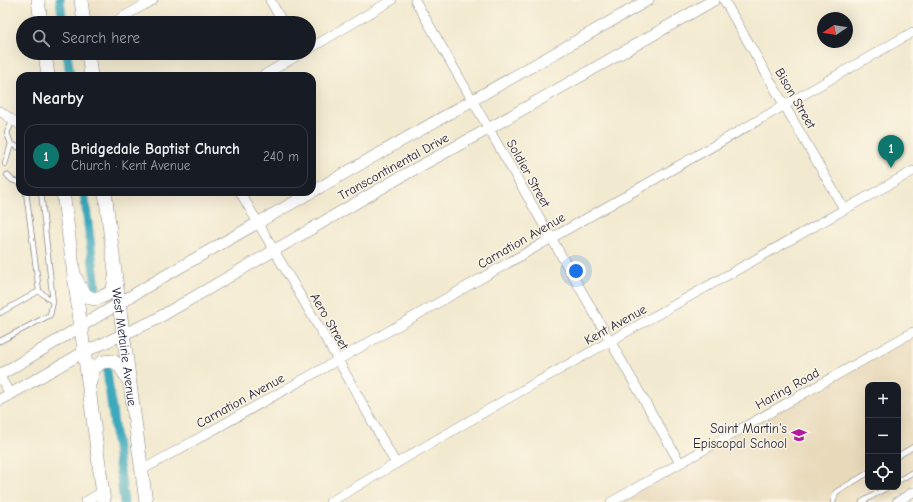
<!DOCTYPE html>
<html lang="en">
<head>
<meta charset="utf-8">
<style>
	:root { --surface:#171b24; --page:#242831; --text:#f1f3f6; --muted:#9ea1a6; --line:#363941; --accent:#0f766e }
	body { margin:0; font-family:"Comic Neue",sans-serif; background:var(--page); color:var(--text) }
	.controls { position:absolute; right:12px; bottom:12px; display:grid; overflow:hidden; border-radius:8px; box-shadow:0 4px 16px #0002 }
	.controls button { width:36px; height:36px; display:grid; place-items:center; padding:0; border:0; border-bottom:1px solid var(--line); background:var(--surface); color:var(--text); font:20px sans-serif }
	.compass { position:absolute; left:817px; top:12px; width:36px; height:36px; border-radius:50%; background:var(--surface); box-shadow:0 4px 16px #0002; rotate:258deg }
	.you { position:absolute; left:576px; top:271px; width:14px; height:14px; margin:-10px; border:3px solid #fff; border-radius:50%; background:#1a73e8; box-shadow:0 0 0 6px #1a73e833 }
	.badge { display:grid; place-items:center; width:26px; height:26px; border-radius:50%; background:var(--accent); color:#fff; font-size:13px; font-weight:700 }
	.pin { position:absolute; translate:-50% -33px; filter:drop-shadow(0 1px 2px #0008) }
	.pin::after { content:''; position:absolute; top:21px; width:14px; height:12px; background:inherit; clip-path:polygon(0 0,100% 0,50% 100%) }
	.list { margin:0; padding:0; list-style:none }
	h2 { display:flex; justify-content:space-between; align-items:center; height:52px; margin:0; padding:0 16px; font-size:17px }
	h2 small { font-size:13px; font-weight:400; color:var(--muted) }
	.list li { display:grid; grid-template-columns:26px 1fr auto; gap:12px; align-items:center; box-sizing:border-box; height:64px; margin:0 8px 8px; padding:0 8px; border:1px solid var(--line); border-radius:12px }
	.list b { display:block; font-size:15px; white-space:nowrap }
	.list p { margin:0; font-size:13px; white-space:nowrap; color:var(--muted) }
	.list em { font-size:13px; font-style:normal; color:var(--muted) }
	.icon { flex:none; width:22px; height:22px; fill:none; stroke:currentColor; stroke-width:2; stroke-linecap:round; stroke-linejoin:round }
	.map { position:relative; flex:none; width:913px; height:502px; overflow:hidden }
	.search { position:absolute; background:var(--surface); box-shadow:0 4px 16px #0002; left:16px; top:16px; width:300px; height:44px; display:flex; align-items:center; gap:10px; box-sizing:border-box; padding:0 14px; border-radius:22px; color:var(--muted); font-size:15px }
	.panel { position:absolute; background:var(--surface); box-shadow:0 4px 16px #0002; left:16px; top:72px; width:300px; height:124px; border-radius:12px }
	.map>svg:first-child { display:block }
</style>
</head>
<body>
<div class="map">
<svg width="913" height="502" viewBox="0 0 913 502">
	<rect width="100%" height="100%" fill="#fcf5e5"/>
	<filter id="ink" filterUnits="userSpaceOnUse"><feTurbulence type="fractalNoise" baseFrequency=".025" numOctaves="2"/><feDisplacementMap in="SourceGraphic" scale="8" xChannelSelector="R" yChannelSelector="G"/><feConvolveMatrix kernelMatrix="1 2 1 2 8 2 1 2 1" color-interpolation-filters="sRGB"/></filter>
	<filter id="wash" filterUnits="userSpaceOnUse"><feTurbulence type="fractalNoise" baseFrequency=".012" numOctaves="4" result="noise"/><feDisplacementMap in="SourceGraphic" scale="16" xChannelSelector="R" yChannelSelector="G"/><feGaussianBlur stdDeviation="0.9" result="paint"/><feColorMatrix in="noise" values="0 0 0 0 0 0 0 0 0 0 0 0 0 0 0 0 0 1.4 0 .05"/><feComposite in="paint" operator="in"/></filter>
	<g filter="url(#wash)">
		<rect width="100%" height="100%" fill="#f2ead0"/>
		<!-- built -->
		<path fill="#e8d9ba" fill-rule="evenodd" d="M87,0H138L99,23H90Z
			M913,334V486L885,502H611ZM868,385H898V487H868Z"/>
		<g fill="none" stroke-linecap="round" stroke-linejoin="round">
			<!-- canal -->
			<path stroke="#3ca9bc" stroke-width="9" d="M60,0L63,23
				M67,53L70,76
				M84,192L96,288
				M107,371L124,502"/>
		</g>
	</g>
	<g filter="url(#ink)">
		<g fill="none" stroke-linecap="round" stroke-linejoin="round">
			<!-- service casing -->
			<g stroke="#8a8686" stroke-width="6">
				<path id="service" d="M13,120L7,133L11,144L20,148
					M5,164L11,144
					M7,175L12,180L20,183
					M26,192L39,291L53,302
					M0,313L39,291
					M0,341L50,315L53,302L41,192
					M898,456L913,447
					M898,481L913,472
					M833,502L836,492L868,473
					M862,502L888,487"/>
			</g>
			<!-- minor casing -->
			<g stroke="#8a8686" stroke-width="10">
				<path id="minor" d="M270,0L283,23
					M415,0L680,463
					M724,0L844,209
					M112,23L153,0
					M309,49L392,0
					M262,76L302,53
					M0,111L20,125
					M240,192L338,360L396,464
					M0,377L10,394
					M142,470L338,360L913,32
					M85,502L102,492
					M330,502L505,400L913,171
					M611,502L913,332
					M897,502L913,492"/>
			</g>
			<!-- tertiary casing -->
			<g stroke="#8a8686" stroke-width="12">
				<path id="tertiary" d="M0,375L163,277L648,0
					M0,400L84,352L153,321L404,175L490,128L714,0"/>
			</g>
			<!-- secondary casing -->
			<g stroke="#8a8686" stroke-width="14">
				<g id="secondary">
					<path d="M38,0L41,23"/>
					<path d="M81,0L84,23"/>
					<path d="M45,53L48,76"/>
					<path d="M88,53L91,76"/>
					<path d="M63,192L104,502"/>
					<path id="s1" d="M105,192L119,303L146,502"/>
					<path d="M77,280C81,290 88,303 101,297C104,296 110,293 112,290C114,287 114,281 115,278"/>
					<path d="M90,382L94,368L102,362L113,361L120,366L127,378"/>
				</g>
			</g>
			<!-- service -->
			<use href="#service" stroke="#fff" stroke-width="4.5"/>
			<!-- minor -->
			<use href="#minor" stroke="#fff" stroke-width="9"/>
			<!-- tertiary -->
			<use href="#tertiary" stroke="#fff" stroke-width="11"/>
			<!-- secondary -->
			<use href="#secondary" stroke="#fff" stroke-width="13"/>
		</g>
	</g>
	<!-- icons -->
	<defs>
		<g id="school-bare" transform="scale(1.2)"><path d="M0-5L7-2L0 1L-7-2ZM-4 1L0 2.5L4 1V4Q0 6-4 4Z" fill="#b5179e" stroke="#fcf5e5" stroke-width="2.5" paint-order="stroke"/></g>
	</defs>
	<g fill-rule="evenodd">
		<use href="#school-bare" x="799" y="435"/>
	</g>
	<g text-anchor="middle" stroke-width="3" stroke-linejoin="round" paint-order="stroke">
		<!-- street labels -->
		<g font-size="13" fill="#22223b" stroke="#fcf5e5">
			<text transform="translate(796 98) rotate(60)" y="5">Bison Street</text>
			<text transform="translate(393 166) rotate(-29)" y="5">Transcontinental Drive</text>
			<text transform="translate(529 173) rotate(61)" y="5">Soldier Street</text>
			<text transform="translate(521 240) rotate(-30)" y="5">Carnation Avenue</text>
			<text transform="translate(330 321) rotate(60)" y="5">Aero Street</text>
			<text transform="translate(615 324) rotate(-29)" y="5">Kent Avenue</text>
			<text dy="5" stroke="none"><textPath href="#s1" startOffset="156">West Metairie Avenue</textPath></text>
			<text transform="translate(787 388) rotate(-29)" y="5">Haring Road</text>
			<text transform="translate(240 400) rotate(-29)" y="5">Carnation Avenue</text>
		</g>
		<!-- poi labels -->
		<g font-size="13" fill="#22223b" stroke="#fcf5e5" text-anchor="end">
			<text x="787" y="433">Saint Martin's<tspan x="787" dy="15">Episcopal School</tspan></text>
		</g>
	</g>
</svg>
<div class="controls">
<button>+</button>
<button>−</button>
<button><svg class="icon" aria-label="locate" viewBox="0 0 24 24"><circle cx="12" cy="12" r="6"/><path d="M12 2v4M12 18v4M2 12h4M18 12h4"/></svg></button>
</div>
<svg class="compass" viewBox="-18 -18 36 36"><path d="M0-13l5 13h-10z" fill="#e53935"/><path d="M0 13l5-13h-10z" fill="#9ea1a6"/></svg>
<div class="you"></div>
<div class="pin badge" style="left:891px;top:168px">1</div>
<div class="search"><svg class="icon" aria-label="search" viewBox="0 0 24 24"><circle cx="10" cy="10" r="6"/><path d="M15 15l6 6"/></svg>Search here</div>
<section class="panel">
<h2>Nearby<small></small></h2>
<ul class="list">
<li><span class="badge">1</span><div><b>Bridgedale Baptist Church</b><p>Church · Kent Avenue</p></div><em>240 m</em></li>
</ul>
</section>
</div>
</body>
</html>
